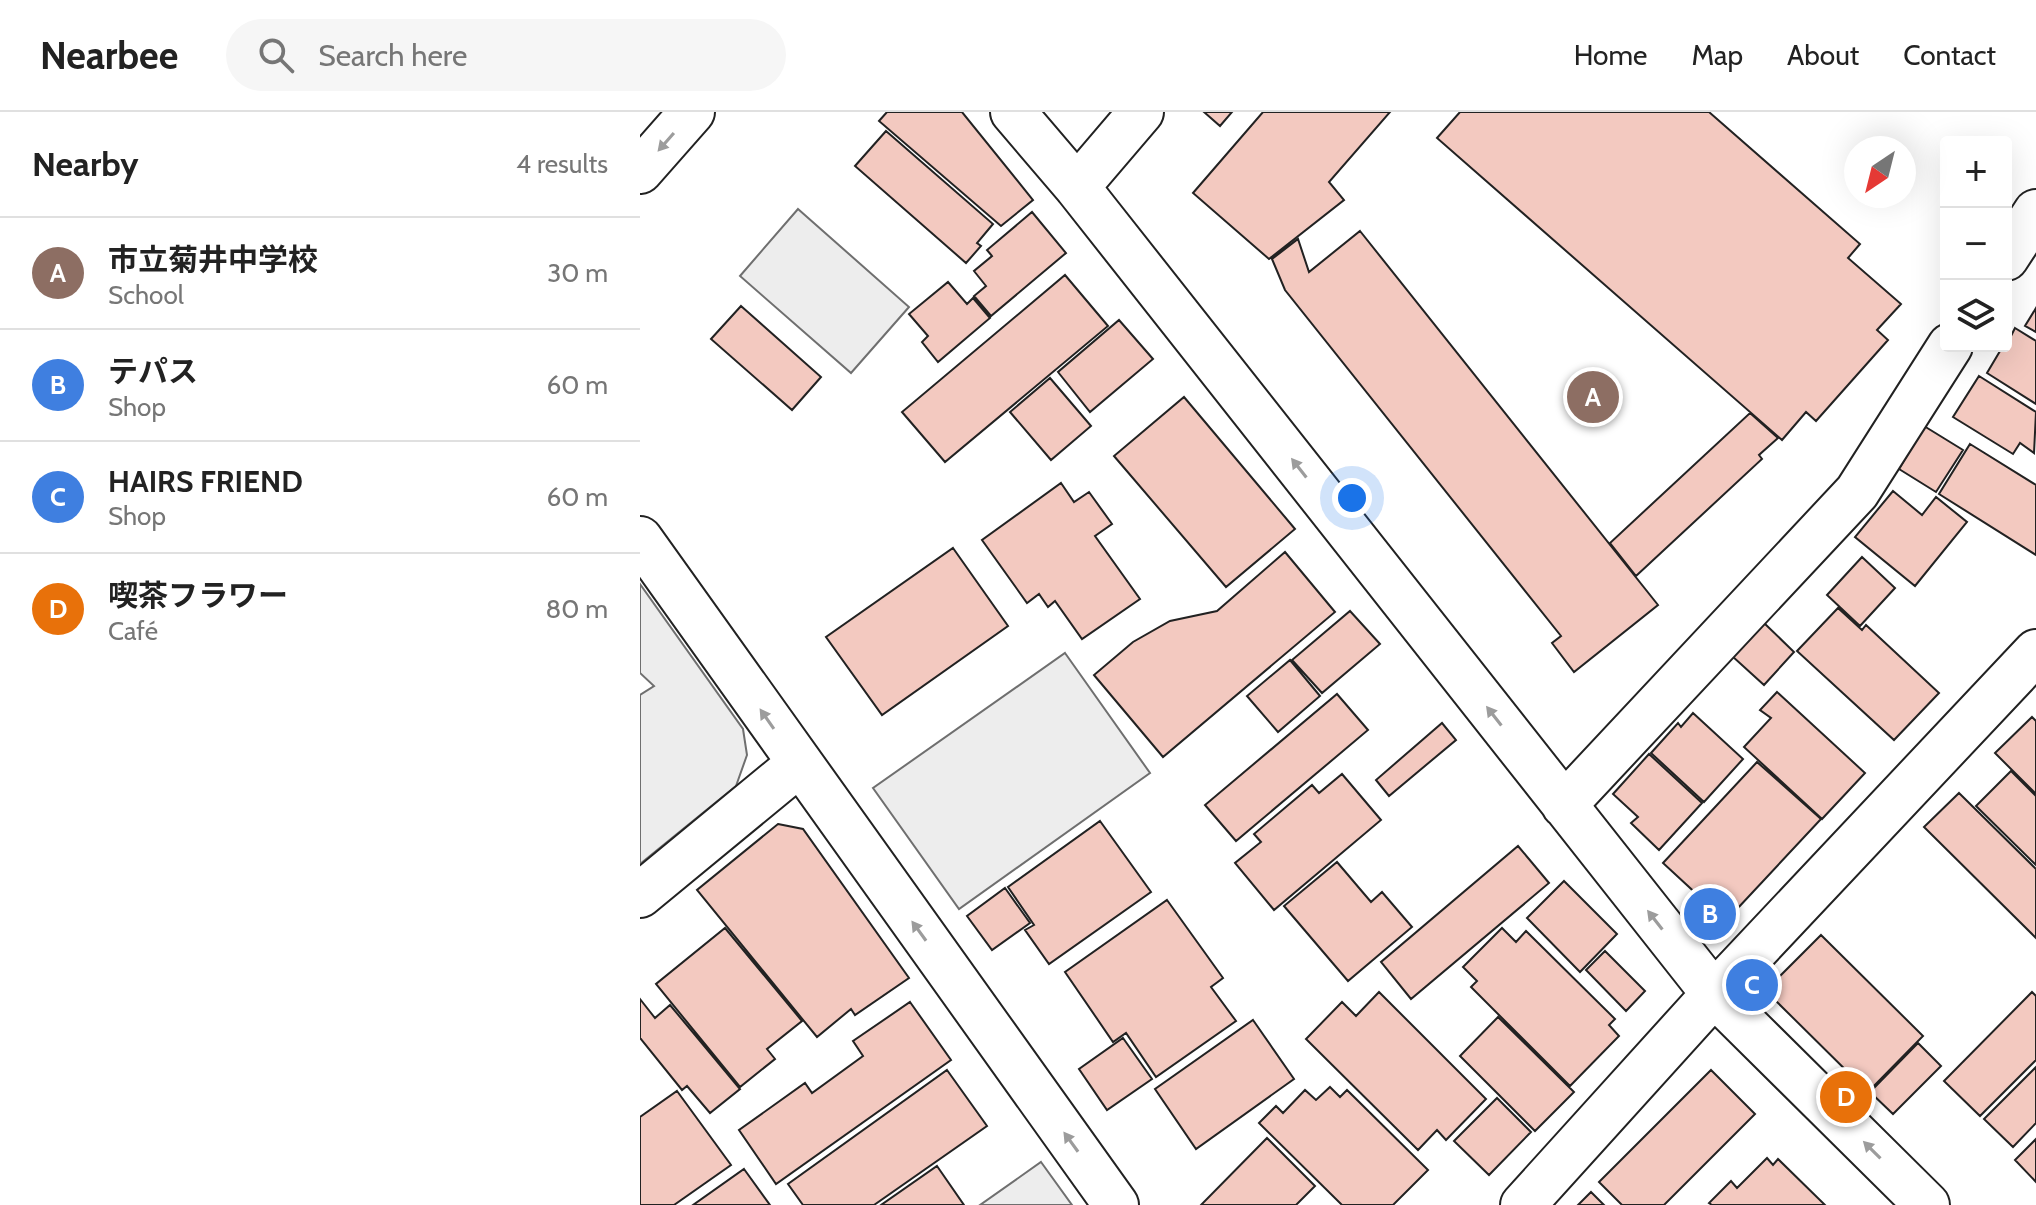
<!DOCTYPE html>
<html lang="en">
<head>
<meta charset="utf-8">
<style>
	:root { --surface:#fff; --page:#f6f6f6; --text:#222; --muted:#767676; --line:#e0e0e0; --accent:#ea580c }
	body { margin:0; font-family:Cabin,"Noto Sans JP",sans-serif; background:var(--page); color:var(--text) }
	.controls { position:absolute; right:24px; top:24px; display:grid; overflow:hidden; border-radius:8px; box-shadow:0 8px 32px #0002 }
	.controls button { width:72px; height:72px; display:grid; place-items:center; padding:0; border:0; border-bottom:2px solid var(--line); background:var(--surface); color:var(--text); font:40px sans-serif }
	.compass { position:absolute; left:1204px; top:24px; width:72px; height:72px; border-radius:50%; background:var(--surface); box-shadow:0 8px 32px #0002; rotate:215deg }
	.you { position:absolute; left:712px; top:386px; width:28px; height:28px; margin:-20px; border:6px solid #fff; border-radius:50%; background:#1a73e8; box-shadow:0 0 0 12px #1a73e833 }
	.badge { display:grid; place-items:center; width:52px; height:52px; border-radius:50%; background:var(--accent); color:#fff; font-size:26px; font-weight:700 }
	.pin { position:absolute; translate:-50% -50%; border:4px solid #fff; box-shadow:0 2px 8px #0006 }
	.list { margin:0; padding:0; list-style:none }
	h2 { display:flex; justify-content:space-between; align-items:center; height:104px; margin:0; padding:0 32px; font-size:34px }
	h2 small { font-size:26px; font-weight:400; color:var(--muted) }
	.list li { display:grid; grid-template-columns:52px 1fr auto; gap:24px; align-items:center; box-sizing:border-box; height:112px; padding:0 32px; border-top:2px solid var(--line) }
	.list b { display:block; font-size:30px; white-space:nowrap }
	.list p { margin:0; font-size:26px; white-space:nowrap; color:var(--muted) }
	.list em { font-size:26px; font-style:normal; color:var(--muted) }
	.icon { flex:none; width:44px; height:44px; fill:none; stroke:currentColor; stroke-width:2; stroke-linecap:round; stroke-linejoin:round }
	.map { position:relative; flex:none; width:1396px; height:1093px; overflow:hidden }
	header { display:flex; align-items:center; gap:48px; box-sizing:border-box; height:112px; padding:0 40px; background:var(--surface); border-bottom:2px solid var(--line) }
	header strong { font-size:38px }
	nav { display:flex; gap:44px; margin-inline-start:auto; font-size:28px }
	.search { width:560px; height:72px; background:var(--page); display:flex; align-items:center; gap:20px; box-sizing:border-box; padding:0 28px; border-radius:44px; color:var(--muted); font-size:30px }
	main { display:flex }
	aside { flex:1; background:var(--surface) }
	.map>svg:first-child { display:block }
</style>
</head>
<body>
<header>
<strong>Nearbee</strong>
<div class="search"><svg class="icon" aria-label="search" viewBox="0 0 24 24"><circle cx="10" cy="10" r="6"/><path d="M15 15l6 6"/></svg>Search here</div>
<nav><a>Home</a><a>Map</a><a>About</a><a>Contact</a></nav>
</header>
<main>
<aside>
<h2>Nearby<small>4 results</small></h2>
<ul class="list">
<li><span class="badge" style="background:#8d6e63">A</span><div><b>市立菊井中学校</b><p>School</p></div><em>30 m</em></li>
<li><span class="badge" style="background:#3f7fe0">B</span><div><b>テパス</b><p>Shop</p></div><em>60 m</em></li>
<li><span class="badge" style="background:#3f7fe0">C</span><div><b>HAIRS FRIEND</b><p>Shop</p></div><em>60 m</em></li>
<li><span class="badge" style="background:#e8710a">D</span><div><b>喫茶フラワー</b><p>Café</p></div><em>80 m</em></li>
</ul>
</aside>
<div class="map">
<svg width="1396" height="1093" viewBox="0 0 1396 1093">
	<rect width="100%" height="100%" fill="#fff"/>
	<!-- parking -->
	<path fill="#ededed" stroke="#6f6f6f" stroke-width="2" d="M158,97L269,195L211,261L100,164Z
		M0,472L103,617L107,643L96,674L0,752V583L14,574L0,561Z
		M425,541L510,661L319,797L233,676Z
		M401,1050L432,1093H340Z"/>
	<!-- building -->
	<path fill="#f3c9c0" stroke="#222" stroke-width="2" d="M247,0H322L393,88L361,114L239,9Z
		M564,0H592L580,14Z
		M623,0H750L689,70L704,88L629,147L553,81Z
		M820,0H1069L1220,132L1208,146L1261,192L1237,218L1248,228L1176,309L1166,300L1142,328L797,26Z
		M246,19L353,112L337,131L341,134L326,151L215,54Z
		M392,100L426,141L351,204L334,184L346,174L334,159L352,144L347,138Z
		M720,119L1018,493L934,560L912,531L921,524L645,178L632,147L658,127L669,160Z
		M425,163L468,214L305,350L262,300Z
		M308,170L327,192L333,186L350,206L298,250L282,230L288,224L269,202Z
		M101,194L181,265L152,298L71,227Z
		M1396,196V220L1385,214Z
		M479,208L513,247L450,300L418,260Z
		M1375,216L1396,229V292L1347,261L1363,234H1366Z
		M1339,264L1396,300L1394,341L1380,331L1373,342L1313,305Z
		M410,266L451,314L411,348L370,300Z
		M544,285L655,417L586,475L474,344Z
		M1110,301L1138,326L1119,343L1122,347L996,464L970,431Z
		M1284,314L1323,338L1296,380L1259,357Z
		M1330,332L1396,373V443L1299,382Z
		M421,371L434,390L449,380L472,412L455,424L500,487L442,527L415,489L408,495L399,482L387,491L342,428Z
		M1253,379L1282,403L1296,385L1327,410L1275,474L1215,425Z
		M313,436L368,514L242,603L186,525Z
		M645,440L695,500L523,645L454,563L493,530L530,509L577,499Z
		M1222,445L1255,476L1220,514L1187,483Z
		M1198,496L1222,518L1226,513L1299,581L1254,628L1157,539Z
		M710,499L740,532L682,581L652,548Z
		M1123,510L1154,540L1124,573L1092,544Z
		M650,548L680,584L638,620L607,584Z
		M1137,580L1225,661L1182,707L1104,635L1131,606L1120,598Z
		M697,582L728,618L596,729L565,693Z
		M1053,601L1103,647L1064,690L1011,641L1038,611L1041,615Z
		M1392,605L1396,609V682L1355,641Z
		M802,611L816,628L749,684L736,668Z
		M1009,642L1062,691L1019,738L991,711L998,705L973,682Z
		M1117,650L1181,707L1097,797L1073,774L1061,786L1023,751Z
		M1371,659L1396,684V753L1336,694Z
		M702,662L741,708L634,798L595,751L621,730L614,722L672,673L679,681Z
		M1319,681L1396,757V826L1284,715Z
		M460,709L511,780L409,852L385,818L394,813L368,775Z
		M138,712L163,717L269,866L215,903L211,897L177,925L57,778Z
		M878,734L909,771L771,887L741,850Z
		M697,750L731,790L742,780L772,815L708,869L644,794Z
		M924,769L977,822L940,860L887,806Z
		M365,776L390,811L352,838L327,804Z
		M527,788L583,866L571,875L596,909L516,965L486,921L473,930L425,860Z
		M85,816L162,909L127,937L135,947L100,975L16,872Z
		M862,816L876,830L886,819L975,907L969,913L979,924L930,974L831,875L837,869L823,855Z
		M1181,823L1283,924L1228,980L1136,889L1137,867Z
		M965,839L1005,879L986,899L946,858Z
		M739,880L846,987L806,1028L797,1018L778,1038L666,927L702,890L716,904Z
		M1392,880L1396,884V948L1340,1004L1304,969Z
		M0,887L15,906L30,893L100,977L70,1001L47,974L42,978L0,926Z
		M270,890L311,948L136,1072L99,1018L165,971L172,981L223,944L213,929Z
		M858,905L934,980L895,1019L820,944Z
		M613,908L654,967L556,1037L515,977Z
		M483,926L512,967L467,998L439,957Z
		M1278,931L1301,954L1253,1002L1230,980Z
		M1396,955V1011L1373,1035L1344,1007Z
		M307,958L347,1014L234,1093H163L148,1072Z
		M1071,958L1115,1002L1024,1093H982L959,1070Z
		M690,975L700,985L707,978L788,1058L753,1093H702L619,1011L636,994L643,1001L665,978L676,988Z
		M37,979L91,1053L34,1093H0V1005Z
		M857,986L891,1020L849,1063L814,1029Z
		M627,1026L675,1074L656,1093H561Z
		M1396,1027V1070L1375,1048Z
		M1127,1046L1133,1053L1138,1047L1185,1093H1072L1069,1091L1091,1069L1097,1076Z
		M297,1054L324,1093H241Z
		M104,1057L130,1093H53Z
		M951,1080L964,1093H938Z"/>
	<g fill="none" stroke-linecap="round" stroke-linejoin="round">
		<!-- minor casing -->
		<g stroke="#222" stroke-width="48">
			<path id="minor" d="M373,0L437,75L1074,882L1287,1093
				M437,75L501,0
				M1366,146L1396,100
				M0,427L476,1093
				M924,693L1217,380L1310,234
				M0,783L159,652
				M883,1093L1074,882L1396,540"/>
		</g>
		<!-- major casing -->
		<g stroke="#222" stroke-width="48">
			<path id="major" d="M0,59L52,0"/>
		</g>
		<!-- minor -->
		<use href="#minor" stroke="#fff" stroke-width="44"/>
		<!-- major -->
		<use href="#major" stroke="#fff" stroke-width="44"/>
	</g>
	<!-- one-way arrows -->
	<defs><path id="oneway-solid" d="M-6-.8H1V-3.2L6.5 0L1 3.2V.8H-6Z" transform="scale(2)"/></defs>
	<g fill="#9c9c9c">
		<use href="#oneway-solid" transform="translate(26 30) rotate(131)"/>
		<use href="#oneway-solid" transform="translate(659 356) rotate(-128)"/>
		<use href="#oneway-solid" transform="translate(854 604) rotate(-128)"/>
		<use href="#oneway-solid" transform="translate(127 607) rotate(-125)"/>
		<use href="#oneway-solid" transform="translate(1015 808) rotate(-128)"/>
		<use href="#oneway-solid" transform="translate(279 819) rotate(-126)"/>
		<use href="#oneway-solid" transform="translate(431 1030) rotate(-126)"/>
		<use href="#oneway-solid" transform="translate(1232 1038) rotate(-135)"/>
	</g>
</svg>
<div class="controls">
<button>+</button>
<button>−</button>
<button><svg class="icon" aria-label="layers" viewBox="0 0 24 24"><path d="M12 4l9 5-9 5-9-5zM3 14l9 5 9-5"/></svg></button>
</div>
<svg class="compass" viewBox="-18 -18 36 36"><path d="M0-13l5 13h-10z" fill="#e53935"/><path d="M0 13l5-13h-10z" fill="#767676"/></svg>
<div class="you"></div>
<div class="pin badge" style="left:953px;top:285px;background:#8d6e63">A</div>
<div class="pin badge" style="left:1070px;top:802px;background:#3f7fe0">B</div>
<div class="pin badge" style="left:1112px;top:873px;background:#3f7fe0">C</div>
<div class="pin badge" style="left:1206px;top:985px;background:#e8710a">D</div>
</div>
</main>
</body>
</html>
